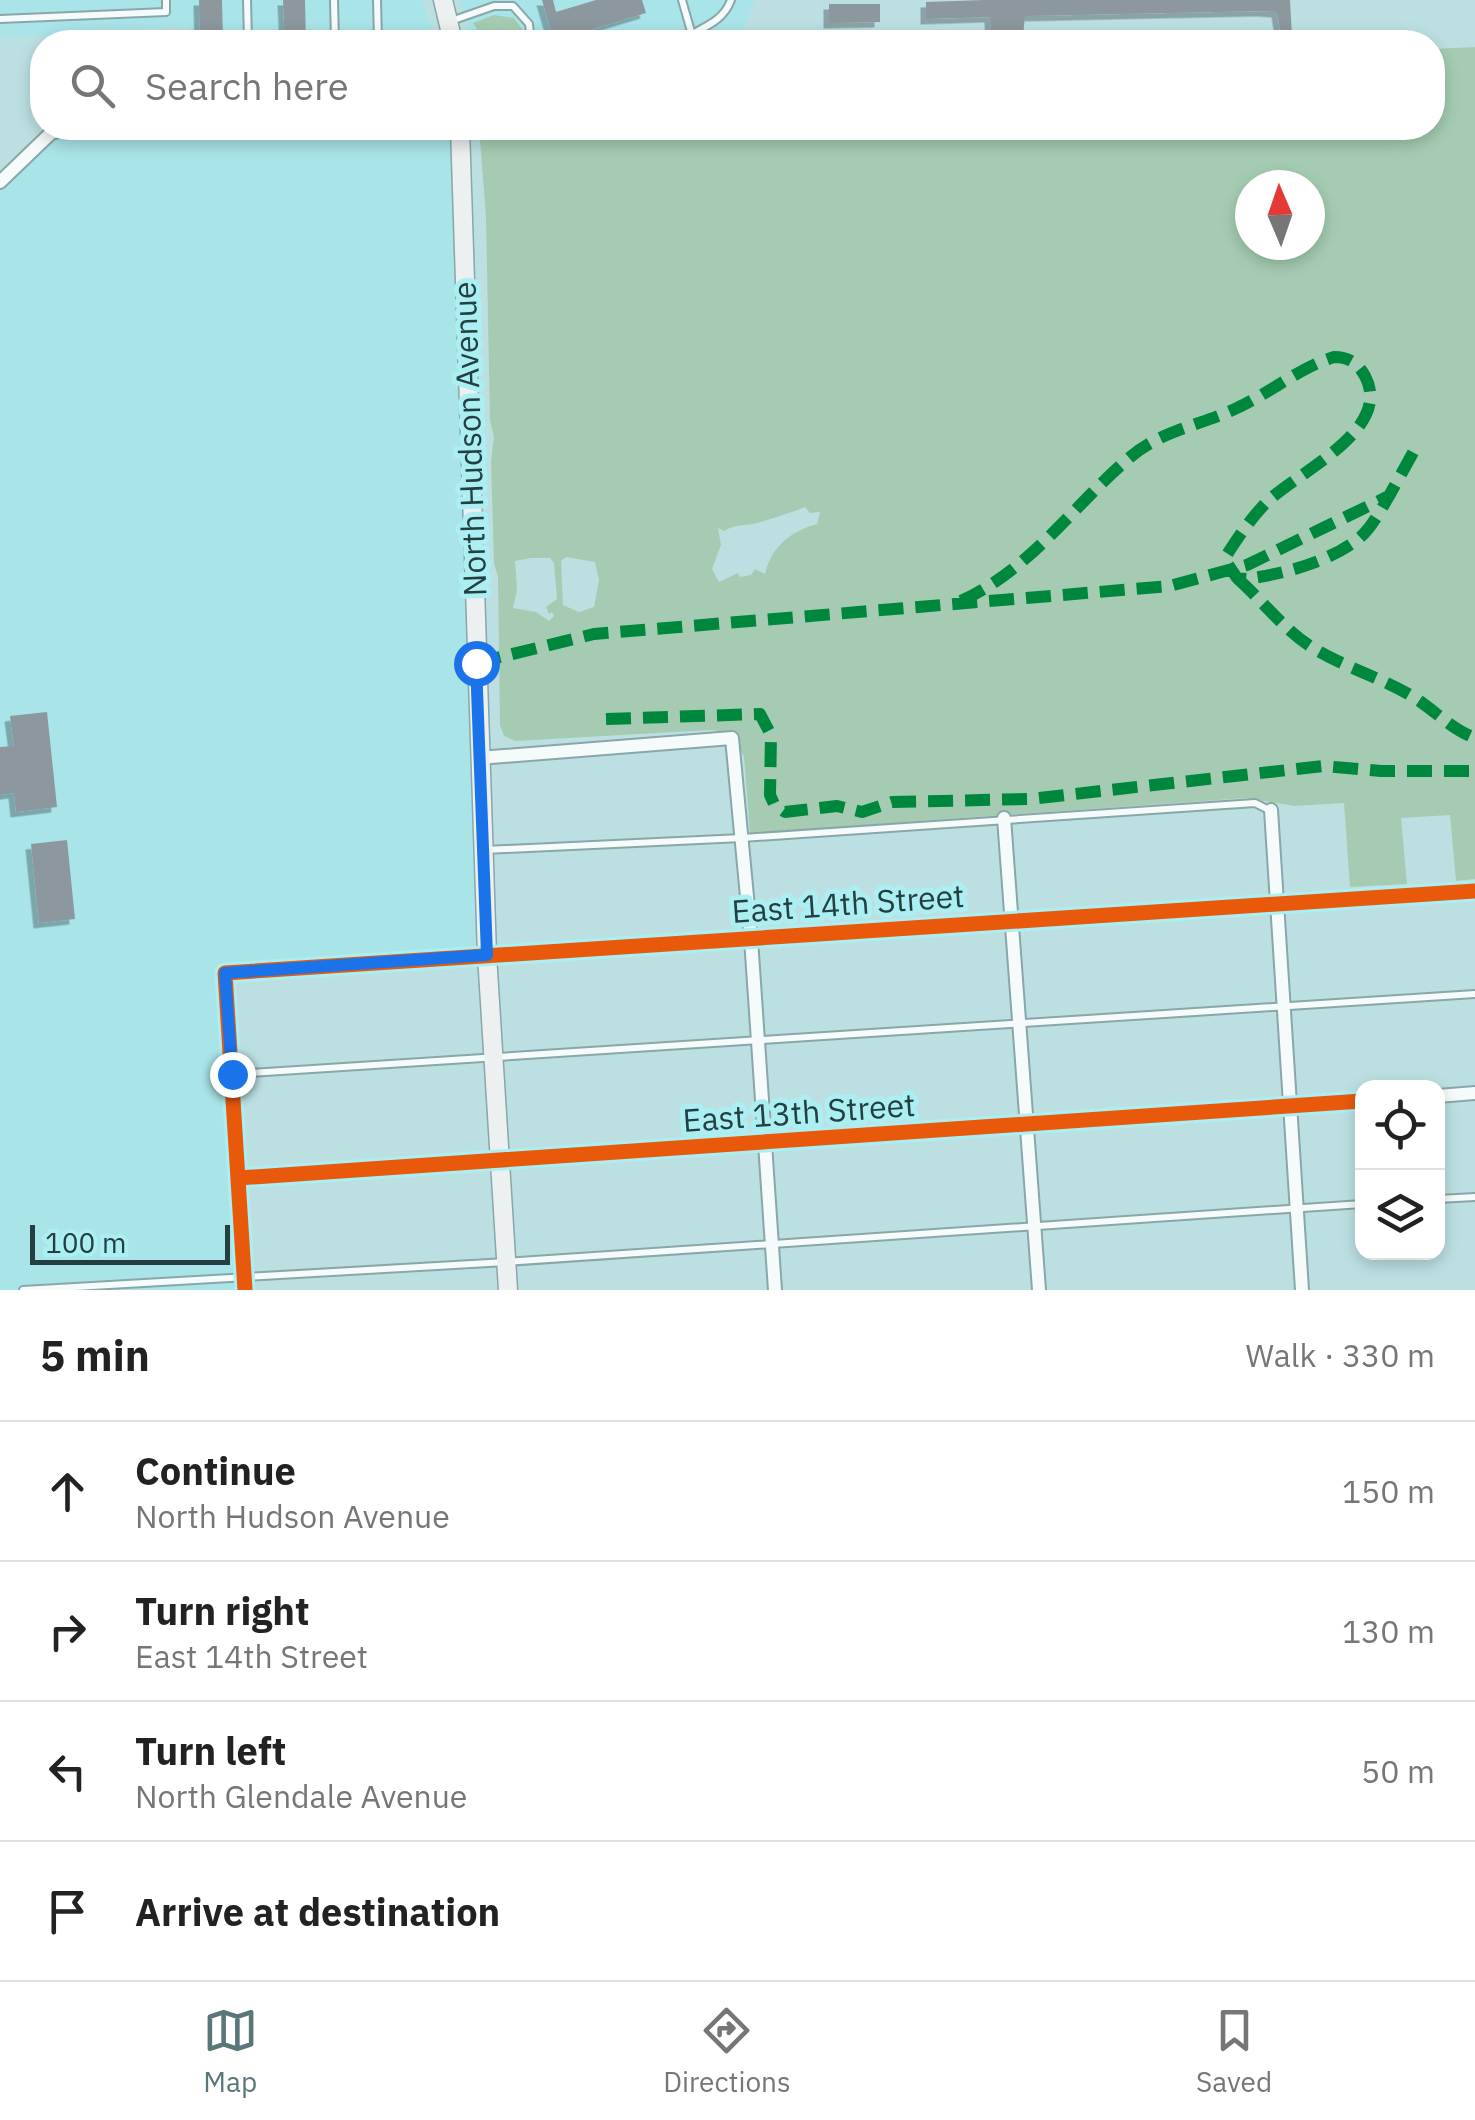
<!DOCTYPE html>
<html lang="en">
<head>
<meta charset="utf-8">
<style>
	:root { --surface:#fff; --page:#f6f6f6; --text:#222; --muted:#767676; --line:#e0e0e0; --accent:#597779 }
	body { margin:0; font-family:"IBM Plex Sans",sans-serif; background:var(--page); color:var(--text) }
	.controls { position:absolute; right:30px; bottom:30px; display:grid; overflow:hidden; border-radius:20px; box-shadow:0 5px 15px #0003 }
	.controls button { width:90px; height:90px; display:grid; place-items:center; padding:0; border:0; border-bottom:2px solid var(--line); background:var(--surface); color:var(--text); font:50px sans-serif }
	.compass { position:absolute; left:1235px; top:170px; width:90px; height:90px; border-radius:50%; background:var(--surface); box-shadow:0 5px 15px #0003; rotate:358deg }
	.scale { position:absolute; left:30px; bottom:25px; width:200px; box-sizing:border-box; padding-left:10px; border:5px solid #243f41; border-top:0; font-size:28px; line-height:35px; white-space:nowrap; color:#243f41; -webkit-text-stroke:8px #aceff2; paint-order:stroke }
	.stop { position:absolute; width:30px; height:30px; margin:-22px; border:8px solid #1a73e8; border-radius:50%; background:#fff }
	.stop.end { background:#1a73e8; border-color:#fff; box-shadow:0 2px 10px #0008 }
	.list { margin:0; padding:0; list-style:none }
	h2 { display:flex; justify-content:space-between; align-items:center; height:130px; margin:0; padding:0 40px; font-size:42px }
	h2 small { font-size:32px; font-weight:400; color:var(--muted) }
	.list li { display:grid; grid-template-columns:65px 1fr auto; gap:30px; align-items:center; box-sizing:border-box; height:140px; padding:0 40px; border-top:2px solid var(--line) }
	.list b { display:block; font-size:38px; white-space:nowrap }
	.list p { margin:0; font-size:32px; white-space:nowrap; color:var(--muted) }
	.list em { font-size:32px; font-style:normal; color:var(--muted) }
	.icon { flex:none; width:55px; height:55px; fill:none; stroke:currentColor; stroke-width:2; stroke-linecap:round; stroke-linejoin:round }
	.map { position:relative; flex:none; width:1475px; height:1290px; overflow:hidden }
	.search { position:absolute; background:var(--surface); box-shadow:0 5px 15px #0003; left:30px; right:30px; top:30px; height:110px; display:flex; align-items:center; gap:25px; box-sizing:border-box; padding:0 35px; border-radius:40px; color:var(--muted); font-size:38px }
	.sheet { height:690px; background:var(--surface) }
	nav { display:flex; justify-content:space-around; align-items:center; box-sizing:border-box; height:140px; border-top:2px solid var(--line); background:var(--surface); font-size:28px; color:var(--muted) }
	nav a { display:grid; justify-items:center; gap:5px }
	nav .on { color:var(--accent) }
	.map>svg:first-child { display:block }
</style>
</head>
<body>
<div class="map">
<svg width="1475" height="1290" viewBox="0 0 1475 1290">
	<defs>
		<filter id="shadow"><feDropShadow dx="-5.5" dy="5.5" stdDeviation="0" flood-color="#0004"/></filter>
	</defs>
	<rect width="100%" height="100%" fill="#bce0e2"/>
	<!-- built -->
	<path fill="#a9e4e8" d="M0,0H422L436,42H189L187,27L0,38Z
		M460,0H755L738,42H472Z
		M67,128H460L487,955L225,973L245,1290H0V182Z"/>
	<!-- green -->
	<path fill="#a5ccb2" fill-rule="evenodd" d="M494,15L514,18L522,29L521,42H485L473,23Z
		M1475,47V879L1456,881L1450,815L1401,818L1407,884L1350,887L1344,803L1295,806L1246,798L750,833L744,757L733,733L711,730L515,741L504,736L500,725L498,576L494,564L491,461L494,437L490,420L486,217L479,128H1432L1433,49ZM1250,185H1310V245H1250ZM805,507L810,513L820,512L817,524C791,531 771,547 765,574L755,569L751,575L740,577L738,573L719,582L712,569L721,545L718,528L724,531C735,524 745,526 757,523C765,521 799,510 805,507ZM566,557L595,562L599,580L594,607L579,612L563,605L561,561ZM531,558H550L554,563L557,599L546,607L549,614L552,612L554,616L549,621L536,612L513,608L517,590L515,561Z"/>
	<!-- building -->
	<path fill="#8c979e" filter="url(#shadow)" d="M199,0H222L223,42H200Z
		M283,0H305L306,42H285Z
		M542,0H553L556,12L596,0H642L646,13L554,41Z
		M984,0H1290L1292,36H1281L1277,12L1262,11L1025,16L1023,36L991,37L990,17L926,19V2Z
		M829,4H880V22L829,23Z
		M47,712L57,807L16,812L14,793L0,795V747L14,746L10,716Z
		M67,840L75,919L39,923L31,844Z"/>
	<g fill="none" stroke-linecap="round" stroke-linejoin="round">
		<!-- service casing -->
		<g stroke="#89a6a8" stroke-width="10">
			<path id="service" d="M247,0L248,42
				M334,0L335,42
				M682,0L694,42
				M0,19L166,12V0
				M451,21L494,6H513L529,24L531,42
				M692,34C709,25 724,19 731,0
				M335,42L378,41L377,0
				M485,850L742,838L1255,803L1269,810
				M234,1074L1475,994
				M1438,1199L1475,1197
				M23,1290L506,1262L1362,1204"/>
		</g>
		<!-- minor casing -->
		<g stroke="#89a6a8" stroke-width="16">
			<path id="minor" d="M0,182L51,133L67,128
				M479,758L732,738L751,939L775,1290
				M1271,810L1302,1290
				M1004,818L1039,1290
				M1438,1096L1475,1093
				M238,1178L1362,1101
				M245,1290L225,973L1475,891"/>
		</g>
		<!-- secondary casing -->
		<g stroke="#89a6a8" stroke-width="21">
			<path id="secondary" d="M443,0L453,42
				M460,128L487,955L508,1290"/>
		</g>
		<!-- service -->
		<use href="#service" stroke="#f5fafb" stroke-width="6"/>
		<!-- minor -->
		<use href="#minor" stroke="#f5fafb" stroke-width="12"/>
		<!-- secondary -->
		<use href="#secondary" stroke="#edf0f0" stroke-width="18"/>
		<!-- quiet -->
		<path stroke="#00873e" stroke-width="12" stroke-dasharray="25 12" stroke-linecap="butt" d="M1237,578C1264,602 1286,633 1318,651C1348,668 1381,678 1410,695C1434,709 1449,728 1475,738
			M961,601C1030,570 1073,506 1129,458C1161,430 1203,425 1239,407C1271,392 1301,367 1334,357C1348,357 1357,362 1365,376C1395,432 1290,475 1263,506C1249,521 1237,539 1226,556L1227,563L1237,578L1246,579C1283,574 1326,563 1357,540C1371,529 1380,511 1389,496
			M476,663L594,634L1170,586L1247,565L1389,496L1415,449
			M606,719L760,714L771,735L770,795L774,804L785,812L837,806L862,812L892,802L1030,799L1323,766L1381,771H1475"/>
		<!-- cycleway casing -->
		<g stroke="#aceff2" stroke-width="21">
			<path id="cycleway" d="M238,1178L1362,1101
				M245,1290L225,973L1475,891"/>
		</g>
		<!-- cycleway -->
		<use href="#cycleway" stroke="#e8590c" stroke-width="15"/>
	</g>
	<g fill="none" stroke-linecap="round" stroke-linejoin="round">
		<!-- route -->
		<path stroke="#1a73e8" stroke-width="12" d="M232,1074L225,973L487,955L476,663"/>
	</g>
	<g text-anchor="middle" stroke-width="10" stroke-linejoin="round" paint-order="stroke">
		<!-- street labels -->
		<g font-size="32" fill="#243f41" stroke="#aceff2">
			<text transform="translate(470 439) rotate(-92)" y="11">North Hudson Avenue</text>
			<text transform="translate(848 904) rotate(-4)" y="11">East 14th Street</text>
			<text transform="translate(799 1113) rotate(-4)" y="11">East 13th Street</text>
		</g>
	</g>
</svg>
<div class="controls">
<button><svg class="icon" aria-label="locate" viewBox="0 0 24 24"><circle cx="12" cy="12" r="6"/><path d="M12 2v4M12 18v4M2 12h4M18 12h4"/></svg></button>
<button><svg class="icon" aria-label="layers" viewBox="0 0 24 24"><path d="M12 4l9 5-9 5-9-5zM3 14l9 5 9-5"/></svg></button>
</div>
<svg class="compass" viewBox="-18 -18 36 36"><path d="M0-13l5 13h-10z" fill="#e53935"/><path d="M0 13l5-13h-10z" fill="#767676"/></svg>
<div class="scale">100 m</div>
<div class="stop" style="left:476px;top:663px"></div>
<div class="stop end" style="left:232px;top:1074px"></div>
<div class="search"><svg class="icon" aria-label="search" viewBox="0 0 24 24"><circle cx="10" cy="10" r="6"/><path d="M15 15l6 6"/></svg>Search here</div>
</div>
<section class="sheet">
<h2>5 min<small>Walk · 330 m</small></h2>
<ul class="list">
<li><svg class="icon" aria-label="ahead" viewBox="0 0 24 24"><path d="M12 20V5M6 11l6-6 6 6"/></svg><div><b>Continue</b><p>North Hudson Avenue</p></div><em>150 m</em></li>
<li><svg class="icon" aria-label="right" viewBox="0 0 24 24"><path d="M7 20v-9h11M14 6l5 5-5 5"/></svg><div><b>Turn right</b><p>East 14th Street</p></div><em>130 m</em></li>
<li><svg class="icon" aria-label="left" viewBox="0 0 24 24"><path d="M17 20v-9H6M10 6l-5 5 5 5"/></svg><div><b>Turn left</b><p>North Glendale Avenue</p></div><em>50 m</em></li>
<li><svg class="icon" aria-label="arrive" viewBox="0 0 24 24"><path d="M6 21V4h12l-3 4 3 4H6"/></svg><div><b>Arrive at destination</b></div></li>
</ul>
</section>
<nav>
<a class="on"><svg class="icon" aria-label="map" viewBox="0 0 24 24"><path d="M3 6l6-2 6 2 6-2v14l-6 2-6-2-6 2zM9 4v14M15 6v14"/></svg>Map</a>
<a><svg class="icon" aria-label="directions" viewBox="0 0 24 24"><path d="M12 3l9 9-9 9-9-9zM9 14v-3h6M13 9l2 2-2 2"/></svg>Directions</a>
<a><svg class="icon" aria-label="saved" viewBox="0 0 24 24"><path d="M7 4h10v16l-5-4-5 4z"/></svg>Saved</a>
</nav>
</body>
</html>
